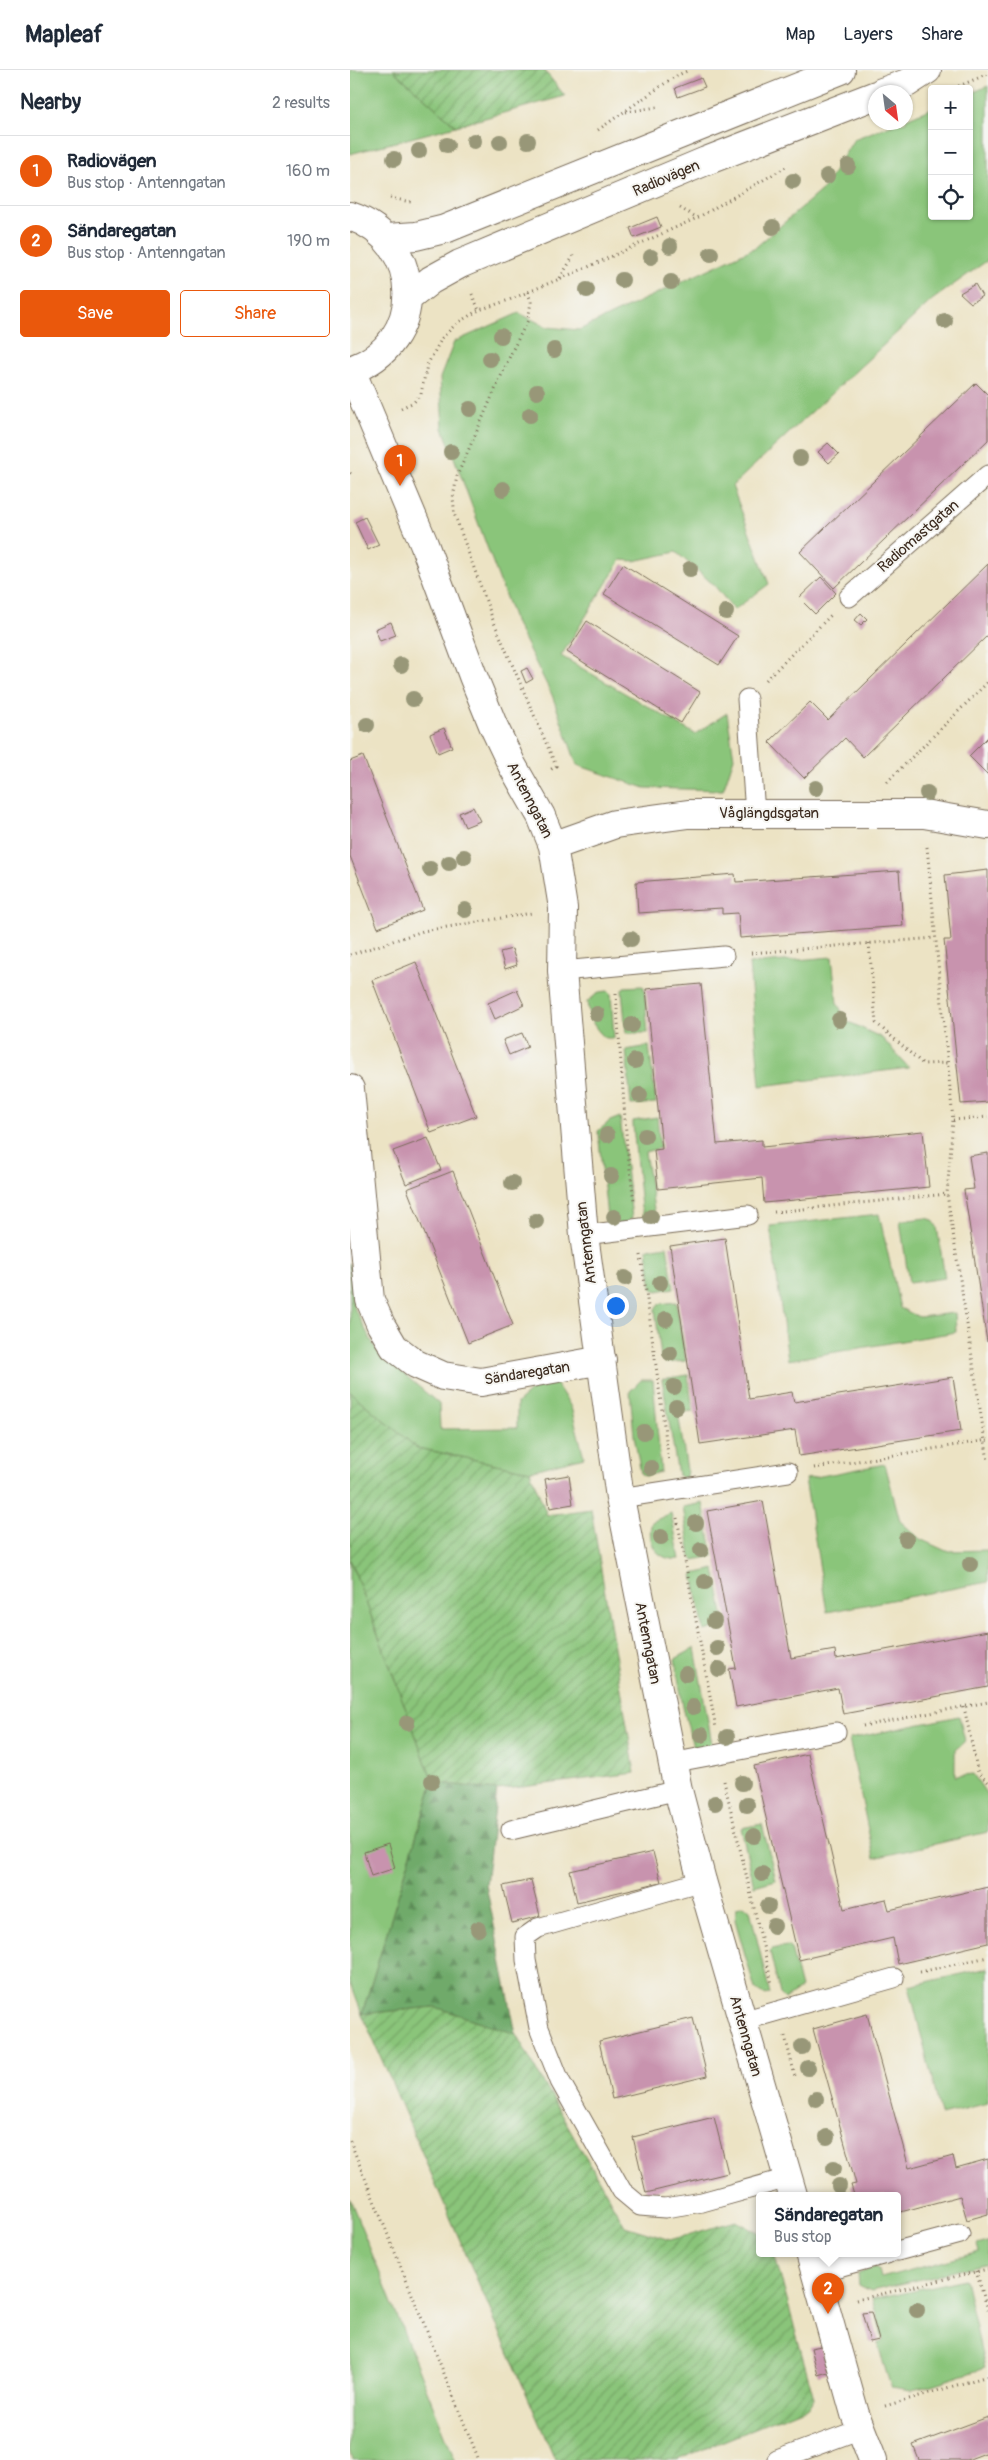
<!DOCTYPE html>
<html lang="en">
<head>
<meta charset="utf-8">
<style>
	:root { --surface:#fff; --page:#f2f2f3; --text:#1f2937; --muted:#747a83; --line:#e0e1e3; --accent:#ea580c }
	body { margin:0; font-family:Pangolin,sans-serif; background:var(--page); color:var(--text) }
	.controls { position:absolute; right:15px; top:15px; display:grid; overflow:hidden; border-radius:5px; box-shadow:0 1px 4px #0004 }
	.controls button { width:45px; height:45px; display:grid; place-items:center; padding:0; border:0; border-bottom:1px solid var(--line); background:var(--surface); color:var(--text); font:25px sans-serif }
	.compass { position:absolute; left:518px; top:15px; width:45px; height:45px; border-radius:50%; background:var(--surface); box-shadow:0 1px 4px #0004; rotate:151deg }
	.you { position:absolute; left:265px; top:1235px; width:18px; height:18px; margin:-12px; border:4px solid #fff; border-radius:50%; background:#1a73e8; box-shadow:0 0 0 8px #1a73e833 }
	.badge { display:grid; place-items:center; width:32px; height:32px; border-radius:50%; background:var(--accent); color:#fff; font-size:16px; font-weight:700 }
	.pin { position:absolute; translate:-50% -41px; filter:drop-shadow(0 1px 2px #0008) }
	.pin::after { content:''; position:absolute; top:26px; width:18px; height:15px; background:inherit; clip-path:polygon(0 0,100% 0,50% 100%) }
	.popup { position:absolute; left:406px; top:2122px; width:145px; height:65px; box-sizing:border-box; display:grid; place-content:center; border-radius:5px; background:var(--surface); filter:drop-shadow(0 1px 4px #0005); font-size:16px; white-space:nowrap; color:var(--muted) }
	.popup b { font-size:19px; color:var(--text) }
	.popup::after { content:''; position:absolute; left:50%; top:100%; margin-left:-10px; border:10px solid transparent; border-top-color:var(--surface) }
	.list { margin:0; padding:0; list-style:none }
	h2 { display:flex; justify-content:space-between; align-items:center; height:65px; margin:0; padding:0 20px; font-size:21px }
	h2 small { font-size:16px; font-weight:400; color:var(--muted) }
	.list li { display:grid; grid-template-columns:32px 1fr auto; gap:15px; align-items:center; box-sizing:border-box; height:70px; padding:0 20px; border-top:1px solid var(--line) }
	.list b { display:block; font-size:19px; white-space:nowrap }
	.list p { margin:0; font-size:16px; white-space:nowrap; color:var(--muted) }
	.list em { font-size:16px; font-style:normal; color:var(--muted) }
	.actions { display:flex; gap:10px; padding:15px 20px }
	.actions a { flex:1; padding:11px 0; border:1px solid var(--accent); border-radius:5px; text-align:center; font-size:18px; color:var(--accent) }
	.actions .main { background:var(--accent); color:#fff }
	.icon { flex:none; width:28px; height:28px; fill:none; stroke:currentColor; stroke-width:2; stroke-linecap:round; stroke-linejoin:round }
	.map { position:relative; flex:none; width:638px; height:2390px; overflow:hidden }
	header { display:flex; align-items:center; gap:30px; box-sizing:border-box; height:70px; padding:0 25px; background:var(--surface); border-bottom:1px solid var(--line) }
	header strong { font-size:24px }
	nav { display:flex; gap:28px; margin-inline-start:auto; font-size:18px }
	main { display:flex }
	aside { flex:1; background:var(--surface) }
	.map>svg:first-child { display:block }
</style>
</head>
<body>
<header>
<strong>Mapleaf</strong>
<nav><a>Map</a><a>Layers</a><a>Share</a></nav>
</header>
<main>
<aside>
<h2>Nearby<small>2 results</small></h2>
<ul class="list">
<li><span class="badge">1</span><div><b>Radiovägen</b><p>Bus stop · Antenngatan</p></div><em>160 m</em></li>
<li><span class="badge">2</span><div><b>Sändaregatan</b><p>Bus stop · Antenngatan</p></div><em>190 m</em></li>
</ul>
<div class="actions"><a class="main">Save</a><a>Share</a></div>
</aside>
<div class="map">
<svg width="638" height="2390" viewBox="0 0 638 2390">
	<defs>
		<pattern id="forest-firs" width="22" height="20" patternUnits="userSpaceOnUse" patternTransform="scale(1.25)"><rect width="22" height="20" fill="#6faa6a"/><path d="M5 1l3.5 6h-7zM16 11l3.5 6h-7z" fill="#5c8b57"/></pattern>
		<pattern id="garden-furrows" width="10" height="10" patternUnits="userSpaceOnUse" patternTransform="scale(1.25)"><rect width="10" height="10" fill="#8ac57a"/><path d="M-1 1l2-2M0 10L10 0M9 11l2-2" fill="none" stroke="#72a063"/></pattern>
	</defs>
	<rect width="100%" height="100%" fill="#f6f6f2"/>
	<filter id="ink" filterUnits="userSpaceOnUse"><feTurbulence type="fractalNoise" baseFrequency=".02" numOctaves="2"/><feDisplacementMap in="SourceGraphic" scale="10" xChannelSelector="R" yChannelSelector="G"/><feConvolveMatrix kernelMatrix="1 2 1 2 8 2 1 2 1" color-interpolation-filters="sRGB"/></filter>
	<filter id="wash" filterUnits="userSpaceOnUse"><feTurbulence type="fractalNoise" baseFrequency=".0096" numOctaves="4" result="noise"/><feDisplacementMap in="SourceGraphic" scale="20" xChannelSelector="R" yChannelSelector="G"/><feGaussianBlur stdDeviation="1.12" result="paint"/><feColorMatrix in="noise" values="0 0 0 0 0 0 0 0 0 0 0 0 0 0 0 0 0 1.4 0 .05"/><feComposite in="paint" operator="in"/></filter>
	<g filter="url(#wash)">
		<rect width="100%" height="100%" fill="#ece3c4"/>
		<!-- grass -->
		<path fill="#8ac57a" stroke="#62784c" d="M0,0H43L106,56L0,84Z
			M638,16V190L582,230L382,416L419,514L384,540L364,515L326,482L284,491L271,490L211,586L345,664L377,643L384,688L373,720L295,718L227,695L202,625L165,552L93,358L90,308L104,272L169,243L197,257L229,260L406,177L474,118L504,69L546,53L556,52V49L582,38V146H619V24Z
			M482,887L487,933L497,951L532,968L559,998L410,1016L399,894Z
			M292,916L294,917L298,963H276L272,920L274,917Z
			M258,921L261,924L264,968H255C243,956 239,949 237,932L249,922Z
			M299,976L306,1033L281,1035L276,980Z
			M270,1047L282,1148L278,1152L265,1155L257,1147L248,1061L260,1051Z
			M307,1047L310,1078L295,1082L305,1145L304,1149H295L291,1137L283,1055V1051Z
			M529,1144L550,1238L569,1247L605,1243L606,1262L438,1290L420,1156Z
			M576,1148L583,1150L587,1157L595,1208L559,1213L550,1151Z
			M317,1176L324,1218L307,1221L302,1219L297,1179Z
			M0,1193L5,1240L27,1281L89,1334L90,1359L167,1358V1333L200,1304L221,1337L234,1387L180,1401L67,1378L0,1322Z
			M326,1232L336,1291L315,1293L311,1287L305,1239L309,1234Z
			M338,1305L343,1341L328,1343L337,1400L336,1407L333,1409L328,1405L312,1309Z
			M291,1310H303L311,1402L295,1406L291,1404L284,1366L280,1321Z
			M535,1394L550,1451L570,1469L596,1481L638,1480V1512L477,1542L455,1409Z
			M353,1433L363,1486L344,1490L341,1487L333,1437Z
			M321,1443L330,1489C307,1492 296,1472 302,1452Z
			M0,1489L83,1712L12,1944L0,1912Z
			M365,1499L375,1555L354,1561L343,1504Z
			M345,1578L362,1674L351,1679L343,1677L333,1637L325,1589Z
			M609,1646L615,1671L605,1680V1706L623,1704L638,1726V1762L524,1788L499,1669Z
			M412,1754L426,1810L404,1816L391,1758Z
			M394,1835L400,1840L420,1924C413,1926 410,1923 405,1919L385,1850L387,1837Z
			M437,1876L441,1879L451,1918L435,1929L430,1924L420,1882L422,1879Z
			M638,1898V2033L591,2045L559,1916Z
			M0,2129L105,2390H3L0,2378Z
			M638,2172V2193L521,2221L509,2215L508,2204L525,2197L529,2200L531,2208L629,2182L627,2175Z
			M615,2209L635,2298L572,2318L562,2320L541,2317L527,2273L533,2270L522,2229Z"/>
		<!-- forest -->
		<path fill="url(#forest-firs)" stroke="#556a44" d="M83,1712L147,1720L136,1815L166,1964L85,1937L12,1944Z"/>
		<!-- garden -->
		<path fill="url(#garden-furrows)" stroke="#62784c" d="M43,0H194L215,26L106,56Z
			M0,1322L67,1378L180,1401L197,1445L241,1439L285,1703L147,1720L83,1712L0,1489Z
			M85,1937L166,1964L275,2156L320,2170L386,2151L409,2163V2183H424L464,2328L459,2336L327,2390H205L12,1944Z"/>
		<g id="blocks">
			<!-- building -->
			<path fill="#c893ae" d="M351,8L355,17L328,27L325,18Z
				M307,147L311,157L284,168L280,158Z
				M625,214L632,226L621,233L610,223Z
				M626,313L638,325V370L484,518L450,482Z
				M478,373L489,384L479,393L468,382Z
				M15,447L29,475L18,480L5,452Z
				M273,494L388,566L369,595L254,524Z
				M638,494V565L513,687L495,668L454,708L419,672L460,632L478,650Z
				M471,507L486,523L465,544L449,528Z
				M511,543L517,549L511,555L505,550Z
				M237,551L350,622L331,653L217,582Z
				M41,552L46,565L30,571L25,559Z
				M177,598L183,609L176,613L171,601Z
				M94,658L102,677L88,683L80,664Z
				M638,667V705L619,686Z
				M13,686L73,840L28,858L0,786V691Z
				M123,737L130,751L115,757L109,743Z
				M638,800V1032L611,1034L594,870H601L595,805Z
				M549,801L553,856L390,868L388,843L372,844V838L288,843L286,812L385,804L386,812Z
				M162,879L167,895L155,899L150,882Z
				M66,892L126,1046L81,1063L22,910Z
				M351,914L367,1074L412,1070V1077L573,1061L579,1117L414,1133L412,1108L308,1119L304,1080L312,1079L296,919Z
				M167,920L174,935L145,949L138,933Z
				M172,963L178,977L159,985L153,970Z
				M78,1068L91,1100L56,1114L43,1081Z
				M638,1083V1272H637L614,1120L624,1119L619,1086Z
				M103,1101L163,1255L118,1273L57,1119Z
				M375,1168L399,1329L442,1322L444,1332L603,1307L611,1361L449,1386L445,1360L350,1374L320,1176Z
				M219,1405L223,1434L200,1438L195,1409Z
				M413,1431L441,1588L485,1580L486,1589L638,1561V1617L493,1644L488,1618L386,1637L379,1599L386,1598L357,1441Z
				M458,1684L494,1839L536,1829L539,1840L638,1817V1873L548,1894L543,1868L449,1890L404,1696Z
				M38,1774L45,1798L21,1806L14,1782Z
				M303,1782L311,1812L227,1832L220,1801Z
				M181,1810L190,1846L162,1853L153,1816Z
				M517,1944L559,2098L603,2086L606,2098L638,2089V2144L617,2150L610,2126L547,2143V2125H504L501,2115L506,2114L463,1959Z
				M343,1948L357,2006L262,2029L249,1971Z
				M364,2047L378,2103L296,2123L283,2067Z
				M521,2242L529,2270L520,2272L512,2243Z
				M471,2276L478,2302L468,2305L461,2278Z
				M638,2347V2382L617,2390H569L563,2375Z"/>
		</g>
	</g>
	<g filter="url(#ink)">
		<use href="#blocks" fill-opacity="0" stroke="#796b58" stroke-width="1"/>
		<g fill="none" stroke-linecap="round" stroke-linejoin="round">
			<!-- lane casing -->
			<g stroke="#796b58" stroke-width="21">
				<path id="lane" d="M499,527L638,405
					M397,629L405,744
					M212,901L374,886
					M234,1165L398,1145
					M270,1428L438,1402
					M321,1693L486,1662
					M161,1760L328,1720
					M352,1811L188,1858L175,1867L176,1890L189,1958L210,2011L272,2121L290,2136L315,2138L352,2132L438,2108
					M392,1951L544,1908
					M547,2181L610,2164
					M466,2203L539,2183
					M427,2390L511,2359"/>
			</g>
			<!-- street casing -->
			<g stroke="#796b58" stroke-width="30">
				<path id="street" d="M532,22L557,13L577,0
					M0,146C76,172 77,275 0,300
					M37,168L66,166L95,159L491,0
					M58,228L81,210L110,194L356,91L526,25
					M1,300L74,474L123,606L143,655L162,695L191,746L203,776L213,838L212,901L234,1165L270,1428L328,1720L352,1811L443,2125
					M203,776L265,754L338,744H574L638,755
					M0,1019L20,1230L31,1255L44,1277L66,1294L93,1306L131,1312L252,1290
					M460,2183L505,2344L523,2390"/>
			</g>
			<!-- path -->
			<path stroke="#796b58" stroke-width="3" stroke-dasharray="1 4" stroke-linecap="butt" d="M604,18L638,4
				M276,42L307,37
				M248,60L324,7L339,0
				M40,128L61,132
				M330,138L346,147
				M210,208L223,187L222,183
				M178,222L181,232L178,250L163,279L107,406L103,428L105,446L143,550L206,696L200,700
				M122,224L129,240
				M51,338L64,332L71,324L77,295L92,268L107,253L129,240L159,230L238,197L347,148L436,97
				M0,403L2,405
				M416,610L481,545
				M537,712L638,612
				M577,777L603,1050L597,1124L638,1391
				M519,873L526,953L573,994L597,993
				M401,883L585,868
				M0,885L73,861L182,843
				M266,924L277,1076L284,1132
				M603,1050L638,1047
				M424,1142L597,1124
				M291,1185L319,1392
				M464,1398L638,1370
				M327,1448L366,1658
				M614,1637L628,1703L638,1712
				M513,1656L638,1632
				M374,1711L422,1914
				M570,1902L638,1887
				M435,1966L445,2006
				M0,2071L129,2390
				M626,2201L638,2240
				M506,2230L638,2199
				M535,2336L638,2306"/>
			<!-- lane -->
			<use href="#lane" stroke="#fff" stroke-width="19"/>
			<!-- street -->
			<use href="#street" stroke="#fff" stroke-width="28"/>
		</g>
		<!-- trees -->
		<g fill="#989778">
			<circle cx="124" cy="71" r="8"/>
			<circle cx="178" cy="71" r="8"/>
			<circle cx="150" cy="72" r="8"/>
			<circle cx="97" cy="75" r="8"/>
			<circle cx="69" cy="81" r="8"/>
			<circle cx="44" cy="89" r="8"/>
			<circle cx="498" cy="96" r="8"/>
			<circle cx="477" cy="106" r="8"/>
			<circle cx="443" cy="111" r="8"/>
			<circle cx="423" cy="157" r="8"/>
			<circle cx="320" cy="176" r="8"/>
			<circle cx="361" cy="184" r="8"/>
			<circle cx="301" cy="187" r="8"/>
			<circle cx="272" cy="210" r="8"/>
			<circle cx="321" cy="212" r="8"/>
			<circle cx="237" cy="220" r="8"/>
			<circle cx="595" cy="251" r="8"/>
			<circle cx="151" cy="266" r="8"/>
			<circle cx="204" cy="280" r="8"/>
			<circle cx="140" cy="289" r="8"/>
			<circle cx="187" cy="322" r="8"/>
			<circle cx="120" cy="339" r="8"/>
			<circle cx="180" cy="345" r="8"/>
			<circle cx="101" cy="382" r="8"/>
			<circle cx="450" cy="388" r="8"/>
			<circle cx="153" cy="419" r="8"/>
			<circle cx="340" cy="499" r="8"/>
			<circle cx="376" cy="542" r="8"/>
			<circle cx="51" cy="595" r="8"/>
			<circle cx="63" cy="629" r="8"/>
			<circle cx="17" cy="655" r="8"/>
			<circle cx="466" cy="718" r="8"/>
			<circle cx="577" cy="723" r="8"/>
			<circle cx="114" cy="787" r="8"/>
			<circle cx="99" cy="793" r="8"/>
			<circle cx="80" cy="799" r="8"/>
			<circle cx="115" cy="840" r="8"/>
			<circle cx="281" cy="869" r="8"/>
			<circle cx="247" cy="944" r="8"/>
			<circle cx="489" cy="950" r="8"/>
			<circle cx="282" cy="955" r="8"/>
			<circle cx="285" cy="991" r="8"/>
			<circle cx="290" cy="1025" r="8"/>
			<circle cx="257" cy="1065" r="8"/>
			<circle cx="295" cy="1066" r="8"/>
			<circle cx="261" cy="1106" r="8"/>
			<circle cx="162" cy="1113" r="8"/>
			<circle cx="264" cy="1147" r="8"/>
			<circle cx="301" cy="1147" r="8"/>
			<circle cx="186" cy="1151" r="8"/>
			<circle cx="275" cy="1208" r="8"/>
			<circle cx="310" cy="1213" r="8"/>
			<circle cx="316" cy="1249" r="8"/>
			<circle cx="320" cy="1283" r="8"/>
			<circle cx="324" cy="1317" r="8"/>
			<circle cx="326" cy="1337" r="8"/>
			<circle cx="294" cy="1362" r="8"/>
			<circle cx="301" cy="1398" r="8"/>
			<circle cx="346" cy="1453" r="8"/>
			<circle cx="311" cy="1467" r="8"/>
			<circle cx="556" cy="1469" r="8"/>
			<circle cx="351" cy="1480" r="8"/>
			<circle cx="620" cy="1494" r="8"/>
			<circle cx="355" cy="1512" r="8"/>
			<circle cx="364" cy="1551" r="8"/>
			<circle cx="367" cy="1578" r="8"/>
			<circle cx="369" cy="1599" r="8"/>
			<circle cx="336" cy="1604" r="8"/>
			<circle cx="343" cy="1637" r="8"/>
			<circle cx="57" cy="1653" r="8"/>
			<circle cx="351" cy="1665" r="8"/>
			<circle cx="377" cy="1667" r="8"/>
			<circle cx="82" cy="1711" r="8"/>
			<circle cx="392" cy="1713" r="8"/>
			<circle cx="365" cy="1733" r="8"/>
			<circle cx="397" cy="1735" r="8"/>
			<circle cx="404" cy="1766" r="8"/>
			<circle cx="412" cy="1804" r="8"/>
			<circle cx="418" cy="1836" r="8"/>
			<circle cx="424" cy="1856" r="8"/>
			<circle cx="128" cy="1859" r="8"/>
			<circle cx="452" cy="1977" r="8"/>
			<circle cx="458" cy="1998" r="8"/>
			<circle cx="466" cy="2029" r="8"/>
			<circle cx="477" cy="2067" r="8"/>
			<circle cx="484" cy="2098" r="8"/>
			<circle cx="489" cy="2116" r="8"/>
			<circle cx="567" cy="2240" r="8"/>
		</g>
	</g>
	<g text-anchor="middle" stroke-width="4" stroke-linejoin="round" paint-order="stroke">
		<!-- street labels -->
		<g font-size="15" fill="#3b2a1e" stroke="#f6f6f2">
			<text transform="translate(316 108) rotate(-23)" y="5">Radiovägen</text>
			<text transform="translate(568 466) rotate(-41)" y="5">Radiomastgatan</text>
			<text transform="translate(180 730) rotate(63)" y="5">Antenngatan</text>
			<text x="419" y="748">Våglängdsgatan</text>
			<text transform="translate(236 1173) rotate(-97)" y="5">Antenngatan</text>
			<text transform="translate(177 1303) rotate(-9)" y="5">Sändaregatan</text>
			<text transform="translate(298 1573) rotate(79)" y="5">Antenngatan</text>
			<text transform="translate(396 1966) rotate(74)" y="5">Antenngatan</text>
		</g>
	</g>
</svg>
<div class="controls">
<button>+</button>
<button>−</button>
<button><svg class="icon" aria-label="locate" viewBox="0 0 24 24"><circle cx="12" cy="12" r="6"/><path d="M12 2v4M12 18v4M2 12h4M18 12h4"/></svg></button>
</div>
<svg class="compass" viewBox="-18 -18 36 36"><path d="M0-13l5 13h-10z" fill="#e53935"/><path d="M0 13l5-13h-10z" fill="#747a83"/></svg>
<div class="you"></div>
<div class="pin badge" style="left:50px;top:416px">1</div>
<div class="pin badge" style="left:478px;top:2244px">2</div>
<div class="popup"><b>Sändaregatan</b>Bus stop</div>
</div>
</main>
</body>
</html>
